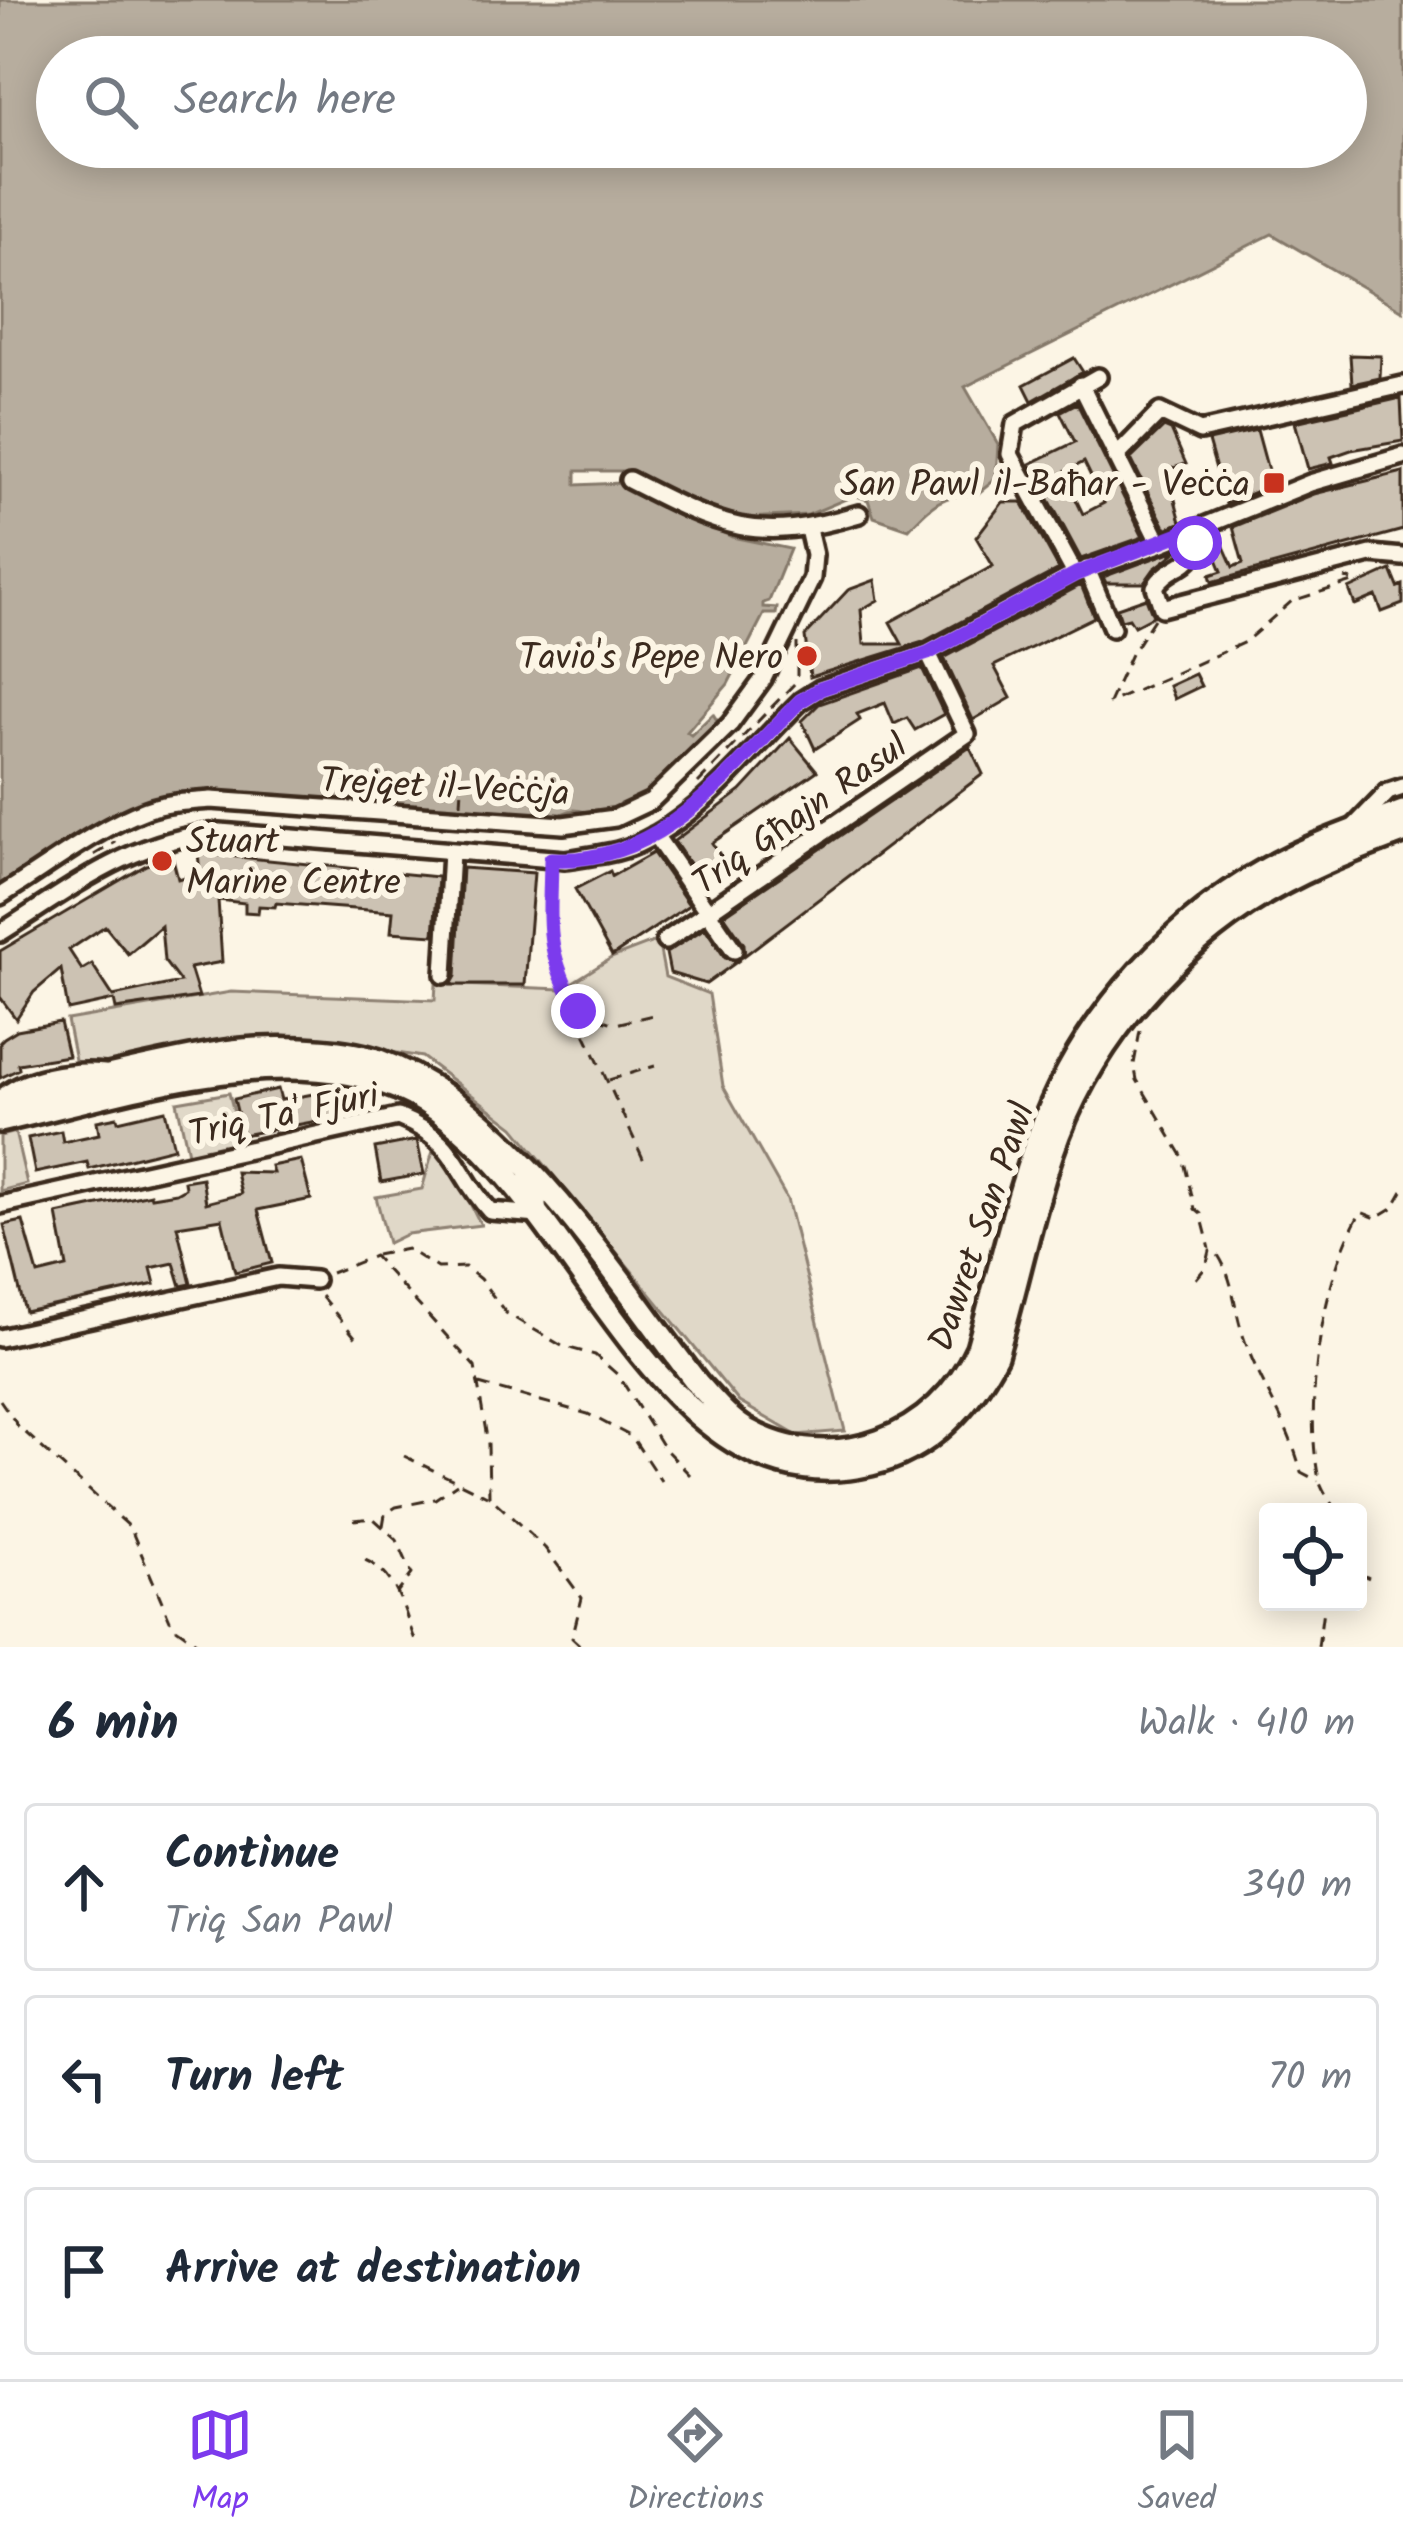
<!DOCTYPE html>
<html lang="en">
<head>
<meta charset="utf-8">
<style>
	:root { --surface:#fff; --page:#f6f6f7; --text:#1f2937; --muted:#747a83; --line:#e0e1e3; --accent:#7c3aed }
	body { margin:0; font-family:Kalam,sans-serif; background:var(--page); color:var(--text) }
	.controls { position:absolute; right:36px; bottom:36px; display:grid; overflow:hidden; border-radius:12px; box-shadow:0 6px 30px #0003 }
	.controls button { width:108px; height:108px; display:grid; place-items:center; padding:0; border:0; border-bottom:3px solid var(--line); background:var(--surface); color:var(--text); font:60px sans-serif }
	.stop { position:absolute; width:36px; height:36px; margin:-27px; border:9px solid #7c3aed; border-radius:50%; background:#fff }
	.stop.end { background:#7c3aed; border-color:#fff; box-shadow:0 3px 12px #0008 }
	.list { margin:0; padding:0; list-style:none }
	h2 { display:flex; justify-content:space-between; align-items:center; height:156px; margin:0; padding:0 48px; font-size:51px }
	h2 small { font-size:39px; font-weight:400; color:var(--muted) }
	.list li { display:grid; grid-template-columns:78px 1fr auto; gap:36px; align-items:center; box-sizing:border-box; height:168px; margin:0 24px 24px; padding:0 24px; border:3px solid var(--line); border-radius:12px }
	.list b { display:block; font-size:45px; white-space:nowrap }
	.list p { margin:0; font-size:39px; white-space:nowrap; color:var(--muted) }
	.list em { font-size:39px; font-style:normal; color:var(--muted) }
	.icon { flex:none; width:66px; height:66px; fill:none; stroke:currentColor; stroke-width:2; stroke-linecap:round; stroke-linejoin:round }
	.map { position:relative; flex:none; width:1403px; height:1647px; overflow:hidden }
	.search { position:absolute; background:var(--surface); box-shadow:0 6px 30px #0003; left:36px; right:36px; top:36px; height:132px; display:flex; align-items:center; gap:30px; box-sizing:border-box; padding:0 42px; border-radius:66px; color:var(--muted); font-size:45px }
	.sheet { height:732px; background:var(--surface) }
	nav { display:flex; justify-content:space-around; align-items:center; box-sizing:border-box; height:168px; border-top:3px solid var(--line); background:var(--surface); font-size:33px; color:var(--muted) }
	nav a { display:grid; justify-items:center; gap:6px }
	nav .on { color:var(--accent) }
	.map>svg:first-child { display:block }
</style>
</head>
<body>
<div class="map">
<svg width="1403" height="1647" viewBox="0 0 1403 1647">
	<rect width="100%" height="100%" fill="#fcf5e5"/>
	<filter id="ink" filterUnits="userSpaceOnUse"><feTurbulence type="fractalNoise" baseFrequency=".00833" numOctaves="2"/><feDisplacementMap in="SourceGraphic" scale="24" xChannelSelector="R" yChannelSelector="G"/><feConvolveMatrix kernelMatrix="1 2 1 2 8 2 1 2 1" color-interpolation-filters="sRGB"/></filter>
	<g filter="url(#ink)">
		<!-- green -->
		<path fill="#e0d8c8" stroke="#8e8173" stroke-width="3" d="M658,940L665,977L709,994L723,1086L787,1199L845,1431L796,1435L739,1402L514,1127L422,1057L284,1035L200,1045L107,1067L76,1065L67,1020L231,992L435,1000L436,984L562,989L611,958Z
			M229,1093L242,1143L188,1153L177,1102Z
			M15,1132L27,1184L0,1191V1136Z
			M433,1151L450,1164L481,1225L407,1234L388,1243L376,1197L422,1189Z"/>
		<!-- water -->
		<path fill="#b7ad9e" stroke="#85796b" stroke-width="3" fill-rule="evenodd" d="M0,0H1403V311L1272,234L965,387L998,444L996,479L976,495C944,492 930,506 909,529L874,517L868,500L855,495L808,515L725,519L714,517L627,471H576V485L621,483L732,537L790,549L769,601L763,603V607L777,608L776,614H764L728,684L687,732L691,735L713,714L718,722C684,763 650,802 597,817C577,807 570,807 552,821L209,791C187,793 163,793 142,801C92,820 46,856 0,884ZM57,57H1346V147H57Z"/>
		<!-- building -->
		<path fill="#ccc2b3" stroke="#3b2a1e" stroke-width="3" fill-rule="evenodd" d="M1350,355L1381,356L1380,378L1352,384Z
			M1074,358L1083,372L1032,401L1024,385Z
			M1401,398L1403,441L1351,450L1331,457L1333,463L1308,469L1295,422Z
			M1077,403L1143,537L1081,559L1030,464L1075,442L1060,412ZM1084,462L1104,503L1083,514L1063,473Z
			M1164,427L1171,430L1186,464L1167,470L1181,522L1166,529L1131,459Z
			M1257,430L1272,485L1226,504L1208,441Z
			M1403,472V530L1212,582L1210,575L1222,571L1208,537L1218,533L1233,567L1243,563L1233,527L1314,494Z
			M1003,502H1022L1059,569L923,642L810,677L805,636L848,590L875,580L878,600L861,610L864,644H902L890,622L993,566L976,537Z
			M1181,548L1154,569L1144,583H1106L1103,577Z
			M1391,570L1398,587L1403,585V604L1382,612L1376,596L1355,605L1349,589Z
			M1081,585L1094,617L994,666L1011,698L973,720L944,658Z
			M1146,598L1153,616L1134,626L1129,618L1121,620L1117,608Z
			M922,668L944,714L915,730L907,718L894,724L885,703L857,714L860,720L815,749L802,721L819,704Z
			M1195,674L1201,686L1174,699L1169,686Z
			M790,738L817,771L712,843L729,868L703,884L674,841L741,791Z
			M970,747L983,774L744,956V944L724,915Z
			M198,853L438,877L434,935L391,932L393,912L276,903L275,907L259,906L258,913L245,912V903L218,900L222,962L190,968L199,997L116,1009L114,1000L68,1010L61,969L34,992L16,1019L0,997V951L146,865L172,856L178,879L200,873ZM105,926L128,954L161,926L164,961L180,982L113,996L92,964L82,970L69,950Z
			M653,853L689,905L612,956L575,889L610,871L612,876Z
			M462,868L534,873L525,985H451L456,976Z
			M705,928L725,958L738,961L706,984L670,973L666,953Z
			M60,1022L68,1056L18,1064L19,1069L0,1078V1042L4,1038L17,1030Z
			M278,1089L281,1100L340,1089L344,1101L362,1097L365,1112L243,1135L234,1099Z
			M165,1110L174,1148L89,1169L87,1162L35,1173L28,1138L61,1131L63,1142L99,1134L97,1121L117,1117L118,1121Z
			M417,1140L424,1174L381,1182L375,1148Z
			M301,1160L311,1199L258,1210L272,1263L235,1272L222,1219L177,1226L191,1284L181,1286L174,1263L151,1268L155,1284L25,1312L4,1225L23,1221L38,1274L67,1267L57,1214L150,1194L151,1197L176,1193L185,1188L184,1181L202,1178L206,1203L241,1194L236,1172L273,1173L271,1166Z"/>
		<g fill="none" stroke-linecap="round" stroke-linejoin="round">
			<!-- minor casing -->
			<g stroke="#3b2a1e" stroke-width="24">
				<path id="minor" d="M1081,385L1160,544
					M1116,457L1160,412L1200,431L1403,385
					M629,480C721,527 756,545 859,514
					M1190,530C1205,570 1171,560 1155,587L1162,608L1371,554L1403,557
					M1087,569L1112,628
					M1075,574L1010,454L1015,424L1098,377
					M1354,827L1388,792L1403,787
					M655,835L734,950
					M0,896C46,868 95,829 146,810C167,802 189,802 211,800L563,825L615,818L651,801L730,724L763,679L812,578L814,555L808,529
					M0,933C72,888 132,839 220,832L565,860C590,856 615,854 638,844C702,815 751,750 801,701L820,689L928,653L1075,574L1160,544L1310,483L1403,456
					M665,941L967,734L928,653
					M444,975L451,852
					M0,1099C23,1077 73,1069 104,1073
					M0,1205L398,1117C461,1143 451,1168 490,1211L539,1215L537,1195L527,1178
					M0,1338L278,1277L315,1280"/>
			</g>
			<!-- highway casing -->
			<g stroke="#3b2a1e" stroke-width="30">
				<path id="highway" d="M0,1101C74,1085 149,1064 224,1052C267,1046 339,1047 379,1061C513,1110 613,1275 698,1384C712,1399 727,1418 745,1429C834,1480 938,1438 978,1348C998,1278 1014,1204 1039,1136C1082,1017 1178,911 1292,856C1328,839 1366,826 1403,812
					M0,1121C121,1094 282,1037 400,1089C576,1166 649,1516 871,1464C929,1451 970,1405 996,1355C1016,1288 1030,1218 1052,1152C1086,1052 1159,963 1246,905C1294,873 1349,852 1403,832"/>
			</g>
			<!-- path -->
			<path stroke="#3b2a1e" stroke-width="3" stroke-dasharray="12 9" stroke-linecap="butt" d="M1154,619L1131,654L1109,703L1245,642L1292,601L1356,581L1345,578
				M797,643V682
				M698,783L797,681
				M461,804L462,787
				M94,855L116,842
				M551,873L549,940L558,975L646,1165
				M579,1012L616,1024L657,1014
				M1140,1031L1134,1064L1137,1080L1183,1157L1195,1209L1201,1214L1210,1249
				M609,1080L655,1066
				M376,1255L407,1249L437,1268L465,1267L480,1279L506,1313L562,1346L595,1355L619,1376L663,1447L690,1475
				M331,1273L374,1256L475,1367L488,1444L489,1496L545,1548L582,1598L572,1638L582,1647
				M1196,1279L1206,1267L1210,1251L1216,1252C1234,1278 1233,1303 1242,1332C1257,1381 1289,1422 1301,1472L1318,1481
				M321,1296L356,1338
				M479,1384L588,1414L632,1437L661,1481
				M0,1400L18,1426L130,1527L172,1625L203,1647
				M404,1456L487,1496
				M1337,1512C1331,1502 1322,1490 1319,1479C1303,1406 1322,1276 1361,1212L1376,1218L1394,1207L1403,1191
				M354,1520L373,1518L397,1540L412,1574L398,1592
				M383,1526L385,1514L396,1507L435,1499L457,1484
				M365,1560C400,1575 404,1616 418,1647
				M1358,1573L1374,1580
				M1318,1647L1324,1602"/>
			<!-- minor -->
			<use href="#minor" stroke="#fcf5e5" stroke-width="15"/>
			<!-- highway -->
			<use href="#highway" stroke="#fcf5e5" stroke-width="21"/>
		</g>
	</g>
	<g fill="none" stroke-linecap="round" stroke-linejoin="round" filter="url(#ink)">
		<!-- route -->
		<path stroke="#7c3aed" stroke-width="15" d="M578,1011C544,948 550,927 551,859C661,866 730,771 800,701L820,689L928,653L1076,574L1190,530L1195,543"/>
	</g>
	<!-- markers -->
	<g fill="#c8321e" stroke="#fcf5e5" stroke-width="4.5">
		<rect x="1262" y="471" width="24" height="24" rx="6"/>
		<circle cx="807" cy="656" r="12"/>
		<circle cx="162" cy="861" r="12"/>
	</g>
	<g text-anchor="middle" stroke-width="12" stroke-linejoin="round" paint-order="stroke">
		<!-- poi labels -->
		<g font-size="36" fill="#3b2a1e" stroke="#fcf5e5" text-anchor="end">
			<text x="1250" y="496">San Pawl il-Baħar - Veċċa</text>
			<text x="783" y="669">Tavio's Pepe Nero</text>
			<text x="186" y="853" text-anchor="start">Stuart<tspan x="186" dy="41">Marine Centre</tspan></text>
		</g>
		<!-- street labels -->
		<g font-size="36" fill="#3b2a1e" stroke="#fcf5e5">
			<text transform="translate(445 785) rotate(3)" y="13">Trejqet il-Veċċja</text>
			<text transform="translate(799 813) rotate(-35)" y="13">Triq Għajn Rasul</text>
			<text transform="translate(283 1113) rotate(-12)" y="13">Triq Ta' Fjuri</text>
			<text transform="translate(980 1226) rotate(-71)" y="13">Dawret San Pawl</text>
		</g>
	</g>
</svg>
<div class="controls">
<button><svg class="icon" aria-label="locate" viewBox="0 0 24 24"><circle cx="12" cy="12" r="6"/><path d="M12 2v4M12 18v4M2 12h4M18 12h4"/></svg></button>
</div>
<div class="stop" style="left:1195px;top:543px"></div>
<div class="stop end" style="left:578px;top:1011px"></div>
<div class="search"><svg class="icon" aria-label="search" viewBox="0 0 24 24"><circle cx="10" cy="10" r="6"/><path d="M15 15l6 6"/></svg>Search here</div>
</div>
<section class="sheet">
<h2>6 min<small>Walk · 410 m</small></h2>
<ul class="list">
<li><svg class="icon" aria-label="ahead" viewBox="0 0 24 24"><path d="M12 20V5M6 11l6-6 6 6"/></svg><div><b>Continue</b><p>Triq San Pawl</p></div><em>340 m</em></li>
<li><svg class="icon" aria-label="left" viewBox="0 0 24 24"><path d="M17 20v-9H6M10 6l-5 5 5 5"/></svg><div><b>Turn left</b></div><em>70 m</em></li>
<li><svg class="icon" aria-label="arrive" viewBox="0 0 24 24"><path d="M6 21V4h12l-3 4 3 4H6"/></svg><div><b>Arrive at destination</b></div></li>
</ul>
</section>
<nav>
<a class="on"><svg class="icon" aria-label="map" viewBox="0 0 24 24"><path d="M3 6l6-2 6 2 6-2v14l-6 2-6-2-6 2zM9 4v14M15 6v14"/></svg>Map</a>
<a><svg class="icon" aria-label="directions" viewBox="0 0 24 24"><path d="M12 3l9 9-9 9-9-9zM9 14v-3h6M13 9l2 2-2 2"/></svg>Directions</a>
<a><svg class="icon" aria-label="saved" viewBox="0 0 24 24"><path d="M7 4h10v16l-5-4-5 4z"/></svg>Saved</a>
</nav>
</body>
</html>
